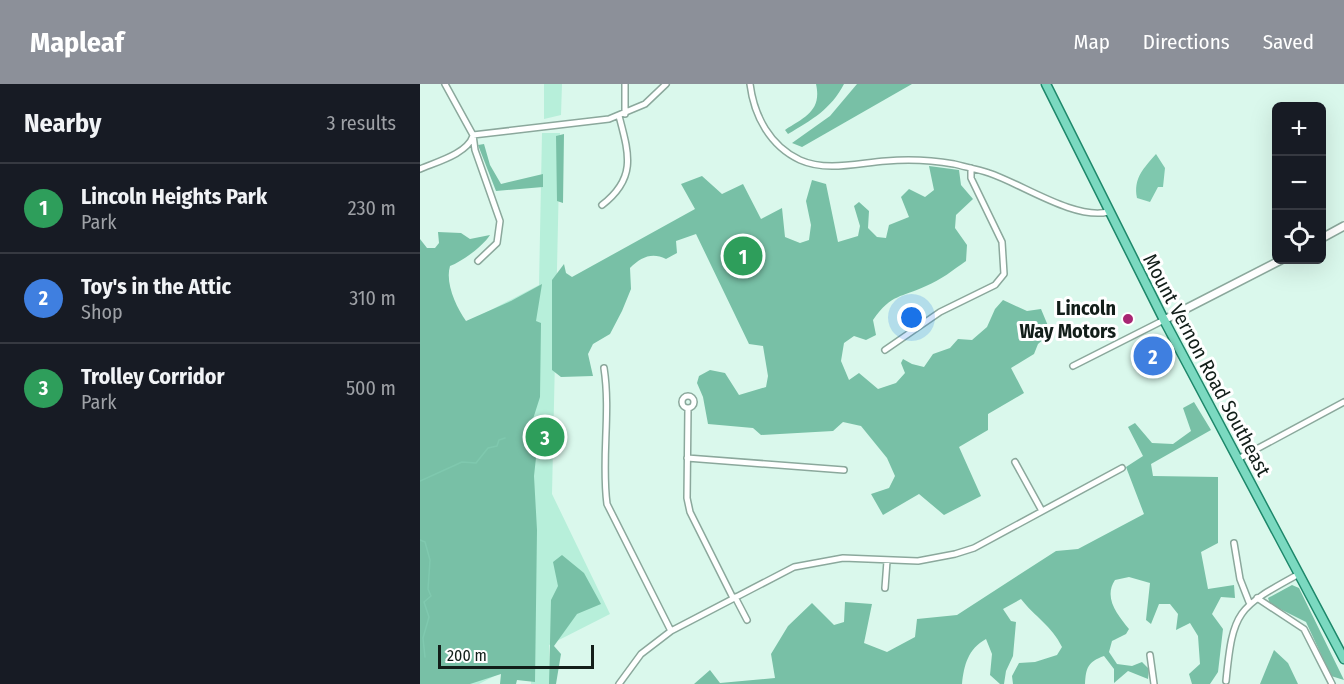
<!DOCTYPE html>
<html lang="en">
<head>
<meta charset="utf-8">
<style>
	:root { --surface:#171b24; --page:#242831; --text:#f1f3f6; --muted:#9ea1a6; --line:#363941; --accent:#8c9099 }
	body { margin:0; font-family:"Fira Sans Condensed",sans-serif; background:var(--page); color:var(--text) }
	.controls { position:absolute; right:18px; top:18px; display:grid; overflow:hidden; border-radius:9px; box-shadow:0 6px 24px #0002 }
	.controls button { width:54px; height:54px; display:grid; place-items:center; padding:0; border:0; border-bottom:2px solid var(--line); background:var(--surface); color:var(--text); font:30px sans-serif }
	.scale { position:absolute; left:18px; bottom:15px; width:156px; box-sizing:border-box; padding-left:6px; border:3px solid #121e19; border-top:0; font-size:16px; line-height:21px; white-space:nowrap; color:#121e19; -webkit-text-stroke:4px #fff; paint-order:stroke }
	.you { position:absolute; left:492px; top:234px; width:21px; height:21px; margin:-15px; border:4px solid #fff; border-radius:50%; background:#1a73e8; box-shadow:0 0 0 9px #1a73e833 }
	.badge { display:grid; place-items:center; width:39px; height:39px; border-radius:50%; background:var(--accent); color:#fff; font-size:20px; font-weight:700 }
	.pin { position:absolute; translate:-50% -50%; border:3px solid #fff; box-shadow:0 2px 6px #0006 }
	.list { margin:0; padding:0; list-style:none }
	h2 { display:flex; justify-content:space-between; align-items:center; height:78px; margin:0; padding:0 24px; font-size:26px }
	h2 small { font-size:20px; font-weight:400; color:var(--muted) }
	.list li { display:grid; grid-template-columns:39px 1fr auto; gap:18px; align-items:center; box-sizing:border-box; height:90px; padding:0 24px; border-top:2px solid var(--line) }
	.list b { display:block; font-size:22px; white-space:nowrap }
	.list p { margin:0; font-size:20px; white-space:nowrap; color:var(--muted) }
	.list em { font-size:20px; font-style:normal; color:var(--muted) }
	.icon { flex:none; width:33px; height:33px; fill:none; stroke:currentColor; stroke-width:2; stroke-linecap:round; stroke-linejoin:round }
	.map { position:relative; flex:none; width:924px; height:600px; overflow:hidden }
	header { display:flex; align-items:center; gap:36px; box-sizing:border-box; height:84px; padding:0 30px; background:var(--accent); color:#fff }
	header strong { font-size:28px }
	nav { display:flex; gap:33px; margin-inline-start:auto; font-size:21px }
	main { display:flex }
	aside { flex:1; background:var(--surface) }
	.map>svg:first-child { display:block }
</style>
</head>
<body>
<header>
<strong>Mapleaf</strong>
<nav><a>Map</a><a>Directions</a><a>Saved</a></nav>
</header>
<main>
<aside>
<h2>Nearby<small>3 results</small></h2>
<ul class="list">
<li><span class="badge" style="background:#2e9e5b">1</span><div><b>Lincoln Heights Park</b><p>Park</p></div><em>230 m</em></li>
<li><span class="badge" style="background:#3f7fe0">2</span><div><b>Toy's in the Attic</b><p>Shop</p></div><em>310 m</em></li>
<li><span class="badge" style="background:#2e9e5b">3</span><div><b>Trolley Corridor</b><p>Park</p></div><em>500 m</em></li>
</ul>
</aside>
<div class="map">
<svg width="924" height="600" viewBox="0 0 924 600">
	<rect width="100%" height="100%" fill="#daf8ec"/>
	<!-- green -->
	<path fill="#b7efda" d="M124,0H142L141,31L124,35Z
		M122,49H140L132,410L190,530L129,561L130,600H111V573L59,600H0V263L119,201Z"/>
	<!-- forest -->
	<path fill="#78c0a6" d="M396,0H424C411,25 392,36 368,50L365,46C385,33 402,27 396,0Z
		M437,0H492L382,63L372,59L410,32Z
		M144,50L143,119L137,117L136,52Z
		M64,60L70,81L81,100L123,90V103L76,107L58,61Z
		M509,82L539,86L541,101L553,115L536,131L535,144L547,161L546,177C533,186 521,196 506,202C481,214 472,209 453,236L456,251L446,256L434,252L424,259L421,277L429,296L439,289L458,305L476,299L485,289L481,279L483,275L492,280L504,283L513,270L530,264L538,255L552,256L567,243L575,225L583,216L607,227L621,225L631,249L618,260L614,270L591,284L604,309L568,330V346L539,363L561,412L524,431L499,410L463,431L451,410L469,404L475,392L467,374L441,342L423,338L413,347L341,351L333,344L288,340L283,313L277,299L279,292L290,286L305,289L319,311L346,303L348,292L343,262L329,260L276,150L256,157L257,169L246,175C232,168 221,173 210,184L211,205L202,227L190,250L173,260L168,270L173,292L141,293L132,286V196L144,180L146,189L152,193L275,125L261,100L282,92L302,110L323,100L341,135L362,124L365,153L380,159L389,156L391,141L386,117L392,96L406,100L418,158L438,152L440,142L434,122L439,118L449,127L448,144L457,153L466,154L469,141L489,133L481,113L489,105L505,113L514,106Z
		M18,148L41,149L50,155L70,151C63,162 43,177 30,182C25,199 36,223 46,237L91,217L122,200L116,237L121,239L120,313L113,335L120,337L114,392L117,446L115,598L97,596L96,600H80L81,590L50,600H0V155L7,164H15L19,159Z
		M774,318L791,346L731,380L733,392L798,393V459L781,468L788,505L814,501L815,514L801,513L792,530L803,545L798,588L790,600H772L769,590L780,580L778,552L770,539L756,546L758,530L750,520H739L731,540L726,536L730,499L709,493L695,496C683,514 698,531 709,545L706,550L692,557L689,568L697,580L712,582L722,578L729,585L728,595L708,587L694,599V585L684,572C668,578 666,583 665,600H593L592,592L599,579L615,578L637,571L642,563C632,542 614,532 601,515L583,525L591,537L596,538L593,572L586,587L584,600H580L570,591L572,570L566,555C548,565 544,581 542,600H274L290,586L300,599L355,594L351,570L368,542L392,519L414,541L424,538L425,518L452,520L444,559L467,568L495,553L497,535L537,531L636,467L658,465L724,430L706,383L723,372L708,343L715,339L732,359L753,360L771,347L763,324Z
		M142,471L164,489L181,520L157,530L134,562L141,570L136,600H129L131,516L138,502L133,478Z
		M872,501L879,504L924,596L911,592L886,538L850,520L848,514Z
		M854,566L868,579L878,600H840Z"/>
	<!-- water -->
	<path fill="#7fc8ae" d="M736,70L745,84L743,103H738L730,118L717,114C713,94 724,84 736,70Z"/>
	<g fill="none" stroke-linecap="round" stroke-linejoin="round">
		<!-- stream -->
		<path stroke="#7fc8ae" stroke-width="1.5" d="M0,397L42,378L56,379L68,364L77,362L79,356L85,354
			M0,456L5,458L10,476L8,505L11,512L4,518L9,533L3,554L5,573"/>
		<!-- minor casing -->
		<g stroke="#8ba89c" stroke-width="8">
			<path id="minor" d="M25,0L53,51L55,66L80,137L77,159L58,177
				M205,0V30
				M330,0C334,32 350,62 380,76C407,88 438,79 466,77C488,75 511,76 534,80C545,83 558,85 569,89C602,100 654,136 688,128
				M53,51L189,35L225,20L246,0
				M0,85C16,78 47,70 53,52
				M182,121C217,94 209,70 199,32
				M465,266L520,228L575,201L584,190L582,158L551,94V84
				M653,282L744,236
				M184,284C191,329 181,375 187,420L251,547
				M262 318a6 6 0 1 1 12 0a6 6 0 1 1-12 0Z
				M268,324L267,414L270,428L313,514
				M267,374L424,386
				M818,375L924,318
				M595,378L622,427
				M814,459L820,495L829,518
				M465,504L467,477
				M315,513L327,536
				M837,514L884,545L912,600
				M730,571L734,600
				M806,597C813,526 817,524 879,490
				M199,600L221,570L251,547L374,483L423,474L498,477L535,470L554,464L702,384"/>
		</g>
		<!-- tertiary casing -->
		<g stroke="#8ba89c" stroke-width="10">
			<path id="tertiary" d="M902,154L924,142
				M744,236L861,176"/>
		</g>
		<!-- primary casing -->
		<g stroke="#1d876a" stroke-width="11">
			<path id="primary" d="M626,0L744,236L924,575"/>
		</g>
		<!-- minor -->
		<use href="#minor" stroke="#fff" stroke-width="5"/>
		<!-- tertiary -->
		<use href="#tertiary" stroke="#fff" stroke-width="7"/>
		<!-- primary -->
		<use href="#primary" stroke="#7bd9c0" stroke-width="8"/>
	</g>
	<!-- markers -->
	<circle fill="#a82673" stroke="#fff" stroke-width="2" cx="708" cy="235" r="6"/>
	<g text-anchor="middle" stroke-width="6" stroke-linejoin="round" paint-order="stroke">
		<!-- poi labels -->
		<g font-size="20" font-weight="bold" fill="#121e19" stroke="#fff" text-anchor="end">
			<text x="696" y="231">Lincoln<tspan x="696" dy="23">Way Motors</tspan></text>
		</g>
		<!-- street labels -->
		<g font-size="20" fill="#121e19" stroke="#fff">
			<text transform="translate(787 281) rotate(62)" y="7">Mount Vernon Road Southeast</text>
		</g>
	</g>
</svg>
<div class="controls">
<button>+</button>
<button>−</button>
<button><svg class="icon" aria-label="locate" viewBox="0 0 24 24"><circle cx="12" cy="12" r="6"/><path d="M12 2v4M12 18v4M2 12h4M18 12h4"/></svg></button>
</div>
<div class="scale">200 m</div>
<div class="you"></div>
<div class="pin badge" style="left:323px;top:172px;background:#2e9e5b">1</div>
<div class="pin badge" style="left:733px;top:272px;background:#3f7fe0">2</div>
<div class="pin badge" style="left:125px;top:353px;background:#2e9e5b">3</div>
</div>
</main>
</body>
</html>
